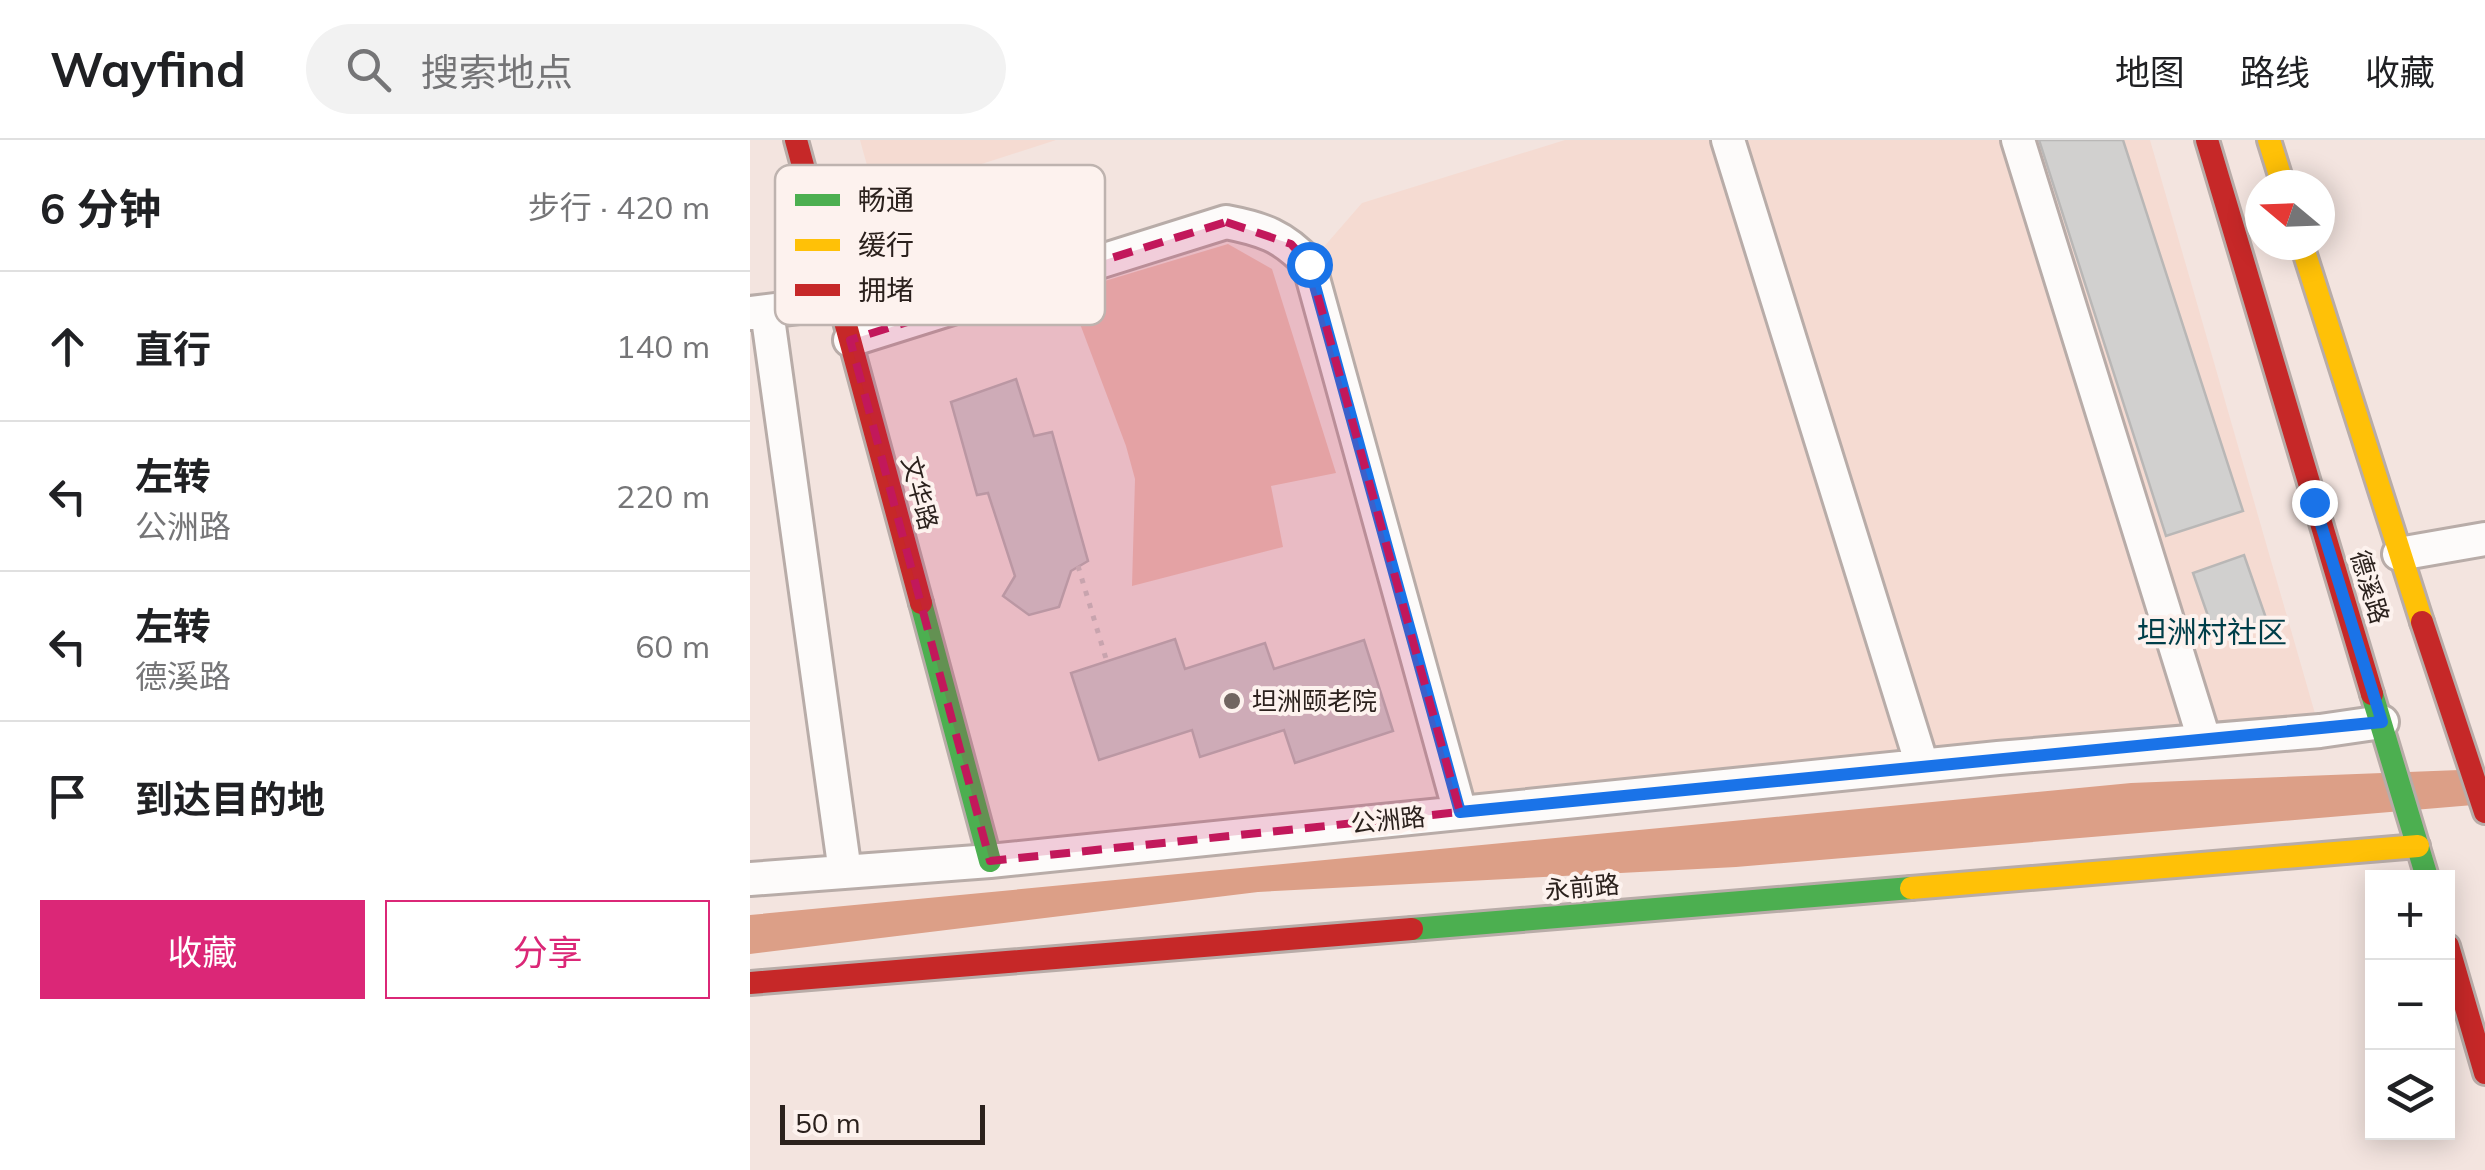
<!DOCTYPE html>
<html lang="zh">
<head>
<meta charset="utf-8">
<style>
	:root { --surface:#fff; --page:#f2f2f2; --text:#202124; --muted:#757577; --line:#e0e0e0; --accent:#db2777 }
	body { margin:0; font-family:Mulish,"Noto Sans SC",sans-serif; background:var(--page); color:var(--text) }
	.controls { position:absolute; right:30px; bottom:30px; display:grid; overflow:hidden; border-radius:0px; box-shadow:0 5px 25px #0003 }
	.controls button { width:90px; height:90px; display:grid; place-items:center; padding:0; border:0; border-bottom:2px solid var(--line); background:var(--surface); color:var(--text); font:50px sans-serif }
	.compass { position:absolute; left:1495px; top:30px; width:90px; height:90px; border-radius:50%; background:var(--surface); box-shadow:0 5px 25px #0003; rotate:289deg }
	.scale { position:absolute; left:30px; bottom:25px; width:205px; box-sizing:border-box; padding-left:10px; border:5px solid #2b211d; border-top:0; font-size:28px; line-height:35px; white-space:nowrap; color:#2b211d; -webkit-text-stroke:8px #fdf2ee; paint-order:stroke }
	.stop { position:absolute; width:30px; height:30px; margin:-22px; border:8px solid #1a73e8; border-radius:50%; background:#fff }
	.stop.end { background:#1a73e8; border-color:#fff; box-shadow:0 2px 10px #0008 }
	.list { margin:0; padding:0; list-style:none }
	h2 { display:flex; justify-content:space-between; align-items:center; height:130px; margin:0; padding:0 40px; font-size:42px }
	h2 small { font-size:32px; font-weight:400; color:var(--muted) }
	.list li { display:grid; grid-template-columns:65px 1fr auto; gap:30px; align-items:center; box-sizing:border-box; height:150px; padding:0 40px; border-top:2px solid var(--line) }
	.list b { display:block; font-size:38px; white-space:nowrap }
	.list p { margin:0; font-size:32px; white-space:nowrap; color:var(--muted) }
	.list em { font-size:32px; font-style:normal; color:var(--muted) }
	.actions { display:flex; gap:20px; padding:30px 40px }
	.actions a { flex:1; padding:22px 0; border:2px solid var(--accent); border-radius:0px; text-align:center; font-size:35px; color:var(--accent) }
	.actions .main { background:var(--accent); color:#fff }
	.icon { flex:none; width:55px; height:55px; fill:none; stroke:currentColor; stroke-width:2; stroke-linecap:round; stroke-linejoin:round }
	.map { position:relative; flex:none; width:1735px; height:1030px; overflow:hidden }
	header { display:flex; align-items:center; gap:60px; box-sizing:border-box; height:140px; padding:0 50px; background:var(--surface); border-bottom:2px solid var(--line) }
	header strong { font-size:48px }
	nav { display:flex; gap:55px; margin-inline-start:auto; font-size:35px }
	.search { width:700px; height:90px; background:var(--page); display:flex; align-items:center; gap:25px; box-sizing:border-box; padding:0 35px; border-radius:55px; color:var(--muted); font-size:38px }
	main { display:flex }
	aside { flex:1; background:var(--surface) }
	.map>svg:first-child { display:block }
</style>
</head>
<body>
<header>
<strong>Wayfind</strong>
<div class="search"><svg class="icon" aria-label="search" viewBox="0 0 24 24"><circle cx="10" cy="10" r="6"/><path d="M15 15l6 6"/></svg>搜索地点</div>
<nav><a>地图</a><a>路线</a><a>收藏</a></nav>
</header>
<main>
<aside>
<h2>6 分钟<small>步行 · 420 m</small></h2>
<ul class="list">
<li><svg class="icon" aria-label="ahead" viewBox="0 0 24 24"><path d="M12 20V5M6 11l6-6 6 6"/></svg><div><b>直行</b></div><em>140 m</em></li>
<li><svg class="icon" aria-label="left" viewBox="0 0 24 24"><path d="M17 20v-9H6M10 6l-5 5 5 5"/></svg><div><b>左转</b><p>公洲路</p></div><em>220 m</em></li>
<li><svg class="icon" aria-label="left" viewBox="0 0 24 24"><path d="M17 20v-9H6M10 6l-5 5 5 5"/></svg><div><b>左转</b><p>德溪路</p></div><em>60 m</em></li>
<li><svg class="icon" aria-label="arrive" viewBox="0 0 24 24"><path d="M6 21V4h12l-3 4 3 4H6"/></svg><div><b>到达目的地</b></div></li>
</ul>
<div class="actions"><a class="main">收藏</a><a>分享</a></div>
</aside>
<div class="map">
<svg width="1735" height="1030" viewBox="0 0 1735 1030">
	<rect width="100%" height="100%" fill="#f3e4df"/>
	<!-- built -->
	<path fill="#f5dbd2" d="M110,0H306L126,58Z
		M815,0H1400L1570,591L710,672L559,124L612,63Z"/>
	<!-- green -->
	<path fill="#edc5b7" d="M478,104L522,129L586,333L521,346L533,407L382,446L385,339L376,306L318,152Z"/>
	<!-- water -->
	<path fill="#dc9f87" d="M1735,629V664L986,727L508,752L0,814V775L1381,643Z"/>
	<!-- building -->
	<path fill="#d1d0cf" stroke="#b9b7b6" stroke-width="2.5" d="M1289,0H1373L1493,371L1416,396Z
		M266,239L284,296L302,292L338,421L321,431L309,467L279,475L253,456L265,436L238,353L227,355L201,262Z
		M1494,415L1517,481L1466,499L1443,433Z
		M425,499L435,529L515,503L524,529L614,500L643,591L545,623L534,590L450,617L442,590L349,620L321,533Z"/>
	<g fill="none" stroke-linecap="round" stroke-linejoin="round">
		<!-- street casing -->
		<g stroke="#b8aca8" stroke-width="38">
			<path id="street" d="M978,0L1172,625
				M1268,0L1454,599
				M17,171L95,732
				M0,173L90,162
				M100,200L476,82C513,89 533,96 559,124L710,672
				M1649,414L1735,399
				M0,739L240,721L1248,618L1570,591L1632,582"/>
		</g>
		<!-- fast casing -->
		<g stroke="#b8aca8" stroke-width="28">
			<path id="fast" d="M171,463L240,721
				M1622,554L1676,734
				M662,789L1161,748"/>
		</g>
		<!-- slow casing -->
		<g stroke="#b8aca8" stroke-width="28">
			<path id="slow" d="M1519,0L1533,45
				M1552,105L1672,482
				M1161,748L1668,706"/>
		</g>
		<!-- jam casing -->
		<g stroke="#b8aca8" stroke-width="28">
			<path id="jam" d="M46,0L171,463
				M1457,0L1622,554
				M1672,482L1735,672
				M1698,806L1735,933
				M0,843L662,789"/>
		</g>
		<!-- path -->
		<path stroke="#cac7c4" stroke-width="5" stroke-dasharray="5 8" stroke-linecap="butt" d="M328,426L357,522"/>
		<!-- street -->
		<use href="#street" stroke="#fdfbfa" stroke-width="32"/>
		<!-- fast -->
		<use href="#fast" stroke="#4caf50" stroke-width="22"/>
		<!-- slow -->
		<use href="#slow" stroke="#ffc107" stroke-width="22"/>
		<!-- jam -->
		<use href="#jam" stroke="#c62828" stroke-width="22"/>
	</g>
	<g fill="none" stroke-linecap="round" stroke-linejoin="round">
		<!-- route -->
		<path stroke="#1a73e8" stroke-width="12" d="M559,124L710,672L1632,582L1564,362"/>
	</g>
	<!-- marked area -->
	<path fill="#c2185b" fill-opacity="0.2" stroke="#c2185b" stroke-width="8" stroke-dasharray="20 12" stroke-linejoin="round" d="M476,82L541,104L559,124L710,672L240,721L100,200Z"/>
	<!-- markers -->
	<circle fill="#716561" stroke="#fdf2ee" stroke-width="4" cx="482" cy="561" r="10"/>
	<g text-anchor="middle" stroke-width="8" stroke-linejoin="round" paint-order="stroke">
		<!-- street labels -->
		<g font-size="25" fill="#2b211d" stroke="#fdf2ee">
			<text transform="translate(170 353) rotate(75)" y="9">文华路</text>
			<text transform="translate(1620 447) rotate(73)" y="9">德溪路</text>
			<text transform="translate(638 680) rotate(-6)" y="9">公洲路</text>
			<text transform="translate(832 747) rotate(-5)" y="9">永前路</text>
		</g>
		<!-- poi labels -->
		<g font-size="25" fill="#2b211d" stroke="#fdf2ee" text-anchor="start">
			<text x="502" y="570">坦洲颐老院</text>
		</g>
		<!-- quarter labels -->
		<g font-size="30" fill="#003e49" stroke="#fdf2ee">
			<text x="1462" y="503">坦洲村社区</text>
		</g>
	</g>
	<!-- legend -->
	<rect x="25" y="25" width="330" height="160" rx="15" fill="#fdf2ee" stroke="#beb3af" stroke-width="2.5"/>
	<rect x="45" y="54" width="45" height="12" fill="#4caf50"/>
	<rect x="45" y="99" width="45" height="12" fill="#ffc107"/>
	<rect x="45" y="144" width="45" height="12" fill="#c62828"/>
	<g font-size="28" fill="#2b211d">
		<text x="108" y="70">畅通</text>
		<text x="108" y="115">缓行</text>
		<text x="108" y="160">拥堵</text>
	</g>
</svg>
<div class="controls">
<button>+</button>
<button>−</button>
<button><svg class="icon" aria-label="layers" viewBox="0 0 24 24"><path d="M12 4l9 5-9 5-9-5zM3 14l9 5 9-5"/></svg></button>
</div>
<svg class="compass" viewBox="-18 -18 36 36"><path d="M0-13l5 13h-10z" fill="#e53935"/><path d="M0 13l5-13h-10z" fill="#757577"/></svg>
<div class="scale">50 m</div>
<div class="stop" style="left:559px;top:124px"></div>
<div class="stop end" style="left:1564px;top:362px"></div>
</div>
</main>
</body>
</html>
